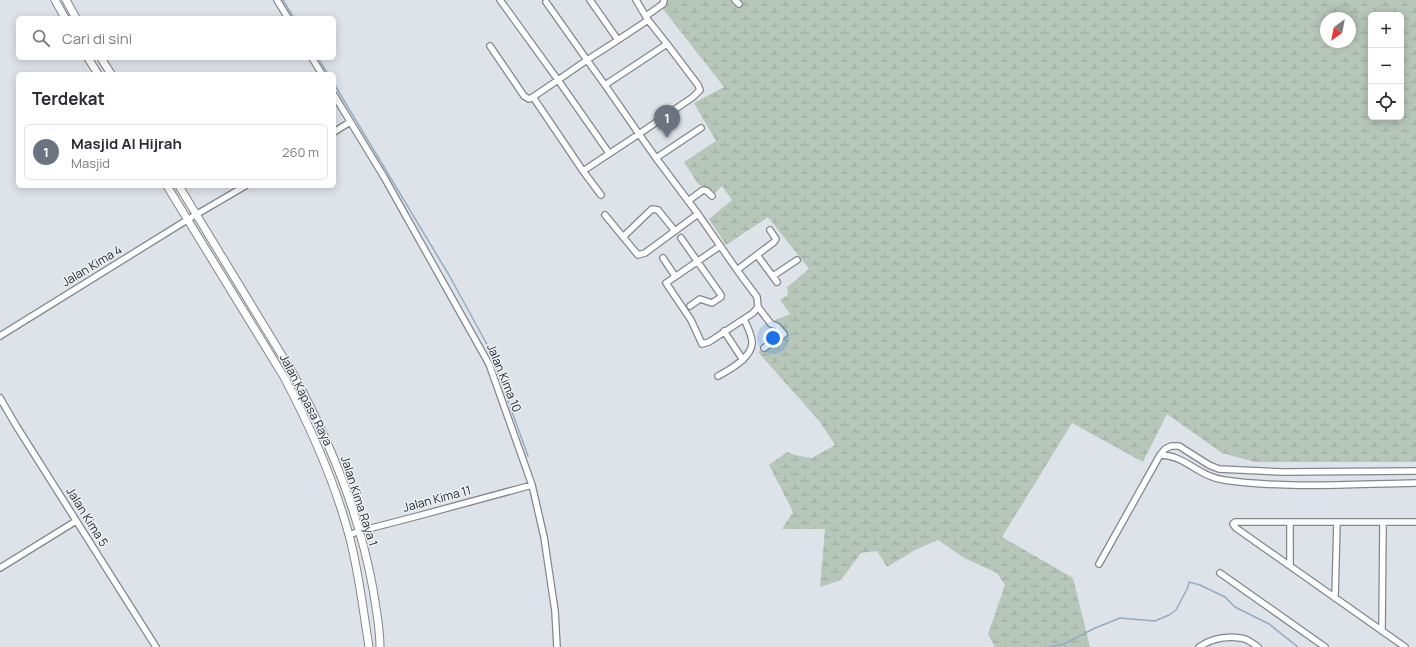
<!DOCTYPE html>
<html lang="id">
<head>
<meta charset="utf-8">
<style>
	:root { --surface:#fff; --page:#f7f7f7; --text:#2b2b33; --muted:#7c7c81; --line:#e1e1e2; --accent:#1f67d3 }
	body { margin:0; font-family:Manrope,sans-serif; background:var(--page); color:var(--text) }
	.controls { position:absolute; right:12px; top:12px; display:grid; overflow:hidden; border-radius:6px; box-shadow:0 2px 10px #0003 }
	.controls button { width:36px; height:36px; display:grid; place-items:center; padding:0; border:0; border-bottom:1px solid var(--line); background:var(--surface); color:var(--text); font:20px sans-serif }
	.compass { position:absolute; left:1320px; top:12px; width:36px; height:36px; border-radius:50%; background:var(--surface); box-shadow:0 2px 10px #0003; rotate:212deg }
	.you { position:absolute; left:773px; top:338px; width:14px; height:14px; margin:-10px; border:3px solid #fff; border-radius:50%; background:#1a73e8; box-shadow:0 0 0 6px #1a73e833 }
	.badge { display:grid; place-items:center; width:26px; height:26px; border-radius:50%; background:var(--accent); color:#fff; font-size:13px; font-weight:700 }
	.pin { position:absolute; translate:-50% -33px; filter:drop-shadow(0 1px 2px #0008) }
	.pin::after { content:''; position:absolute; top:21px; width:14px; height:12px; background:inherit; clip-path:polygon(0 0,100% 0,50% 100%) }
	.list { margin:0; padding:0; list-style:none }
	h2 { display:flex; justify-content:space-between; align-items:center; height:52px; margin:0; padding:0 16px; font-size:17px }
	h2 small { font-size:13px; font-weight:400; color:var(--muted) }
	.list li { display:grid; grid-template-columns:26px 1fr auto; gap:12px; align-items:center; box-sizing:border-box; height:56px; margin:0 8px 8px; padding:0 8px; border:1px solid var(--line); border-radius:6px }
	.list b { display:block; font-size:15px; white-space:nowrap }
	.list p { margin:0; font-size:13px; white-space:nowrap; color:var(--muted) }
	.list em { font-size:13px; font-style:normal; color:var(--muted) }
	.icon { flex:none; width:22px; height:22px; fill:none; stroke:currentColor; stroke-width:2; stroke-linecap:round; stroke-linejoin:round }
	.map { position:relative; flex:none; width:1416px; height:647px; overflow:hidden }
	.search { position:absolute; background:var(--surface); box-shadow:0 2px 10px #0003; left:16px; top:16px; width:320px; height:44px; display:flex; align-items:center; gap:10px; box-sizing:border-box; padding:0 14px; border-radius:6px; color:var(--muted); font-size:15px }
	.panel { position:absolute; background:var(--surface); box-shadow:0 2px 10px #0003; left:16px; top:72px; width:320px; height:116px; border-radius:6px }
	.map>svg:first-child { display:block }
</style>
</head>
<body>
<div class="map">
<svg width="1416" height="647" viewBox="0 0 1416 647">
	<defs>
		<pattern id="wetland-marsh" width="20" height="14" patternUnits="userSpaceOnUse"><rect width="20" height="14" fill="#b6c6b9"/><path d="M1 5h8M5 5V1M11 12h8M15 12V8" fill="none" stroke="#9caa9f"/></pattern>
	</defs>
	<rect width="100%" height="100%" fill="#dee3e9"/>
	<!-- wetland -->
	<path fill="url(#wetland-marsh)" fill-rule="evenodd" d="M668,0H1416V462H1255L1222,453L1167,414L1143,462L1072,423L1002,537L1073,578L1090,647H995L988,634L1005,585L997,573L964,558L938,540L917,549L887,567L877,551L861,553L841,580L820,587L825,529H782L793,512L769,465L787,452L795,455L812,458L835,445L820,422L758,352L783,336L771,322L790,314L780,300L788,295L787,287L809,269L768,217L726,245L709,219L732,200L722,186L715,193L698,184L684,162L716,141L694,103L724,87L663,9ZM1371,15H1401V117H1371ZM1326,18H1350V42H1326Z"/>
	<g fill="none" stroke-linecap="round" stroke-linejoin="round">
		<!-- stream -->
		<path stroke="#96abc3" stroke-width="1.5" d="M283,0L294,18
			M318,58L328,74
			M334,84L449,275L489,348L528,456
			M1049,647L1064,644L1095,628L1120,618L1155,621L1169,615L1176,610L1188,587L1189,582L1200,585L1225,597L1235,607L1269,624L1298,647"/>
		<!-- minor casing -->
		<g stroke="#82878c" stroke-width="8">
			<path id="minor" d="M277,0L288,18
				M500,0L558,80L587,60L546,2
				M590,0L618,40L648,20
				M735,0L739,4
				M646,16L663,4L664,0
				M618,40L587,60L605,85L667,44L648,20L636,0
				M490,46L524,96L529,99L533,97
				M312,58L322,74
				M605,85L639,134L693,97L700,90L698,85L667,44
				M334,95L384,177L489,364L532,485L544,537L555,611L557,647
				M334,132L350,122
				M609,153L558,80L533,97L583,171L639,134L656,158L701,128
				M656,158L698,214L737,270L774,242L776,239L770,230
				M583,171L601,195
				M688,201L703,190L707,191L712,196
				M605,215L638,255L645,253L698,214
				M623,237L652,209L658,210L675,231
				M681,238L721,295V297L712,303L700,299L690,306
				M720,246L666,283L691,320L702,344L709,342L753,313L758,307L757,297L737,270
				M757,255L777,282
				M663,258L675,276
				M773,276L797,260
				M758,307L771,324L777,326L784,334L764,348
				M724,331L743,360
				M0,336L187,220L245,186
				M718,376C729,370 753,357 752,342C752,335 747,326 744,319
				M0,398L17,427L156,647
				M1160,455C1185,455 1199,477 1224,480C1287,489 1353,484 1416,483
				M349,535L360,531L418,516L532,485
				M1099,564L1160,455L1165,449L1171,446H1179L1209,465L1219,469L1283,472L1416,471
				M1290,565V522
				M0,568L76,521
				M1220,573L1325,647
				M1335,598L1337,522
				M1382,631L1383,522
				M1199,647C1211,639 1226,636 1240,638C1247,638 1252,643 1258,647
				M1405,647L1236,528L1233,524L1235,522H1416"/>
		</g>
		<!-- major casing -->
		<g stroke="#82878c" stroke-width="9">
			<path id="major" d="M55,0L65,18
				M66,0L76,18
				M88,58L98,74
				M101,58L111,74
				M167,186L284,377C311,428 334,480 349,535C359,572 363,610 369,647
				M179,186L292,372C330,441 359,512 373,589C376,608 380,628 380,647"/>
		</g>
		<!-- minor -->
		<use href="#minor" stroke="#fff" stroke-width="5.5"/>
		<!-- major -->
		<use href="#major" stroke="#fff" stroke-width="7"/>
	</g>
	<g text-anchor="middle" stroke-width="3" stroke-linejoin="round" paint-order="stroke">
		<!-- street labels -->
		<g font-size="12" fill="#28292c" stroke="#ecf1f6">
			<text transform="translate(92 266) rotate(-31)" y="4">Jalan Kima 4</text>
			<text transform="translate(504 378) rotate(68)" y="4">Jalan Kima 10</text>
			<text transform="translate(306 400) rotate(63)" y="4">Jalan Kapasa Raya</text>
			<text transform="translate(437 499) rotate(-15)" y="4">Jalan Kima 11</text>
			<text transform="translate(359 501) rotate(72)" y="4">Jalan Kima Raya 1</text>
			<text transform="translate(87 517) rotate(58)" y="4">Jalan Kima 5</text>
		</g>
	</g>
</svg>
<div class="controls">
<button>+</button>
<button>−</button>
<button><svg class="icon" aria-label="locate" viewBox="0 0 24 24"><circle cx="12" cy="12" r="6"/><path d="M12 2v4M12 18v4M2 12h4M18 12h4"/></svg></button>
</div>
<svg class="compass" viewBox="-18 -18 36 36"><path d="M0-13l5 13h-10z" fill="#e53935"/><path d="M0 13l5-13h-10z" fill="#7c7c81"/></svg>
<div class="you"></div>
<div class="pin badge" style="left:667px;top:138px;background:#6b7280">1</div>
<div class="search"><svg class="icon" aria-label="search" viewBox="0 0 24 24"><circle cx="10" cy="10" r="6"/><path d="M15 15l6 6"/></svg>Cari di sini</div>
<section class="panel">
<h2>Terdekat<small></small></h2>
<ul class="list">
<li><span class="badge" style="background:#6b7280">1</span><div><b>Masjid Al Hijrah</b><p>Masjid</p></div><em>260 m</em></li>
</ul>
</section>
</div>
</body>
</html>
